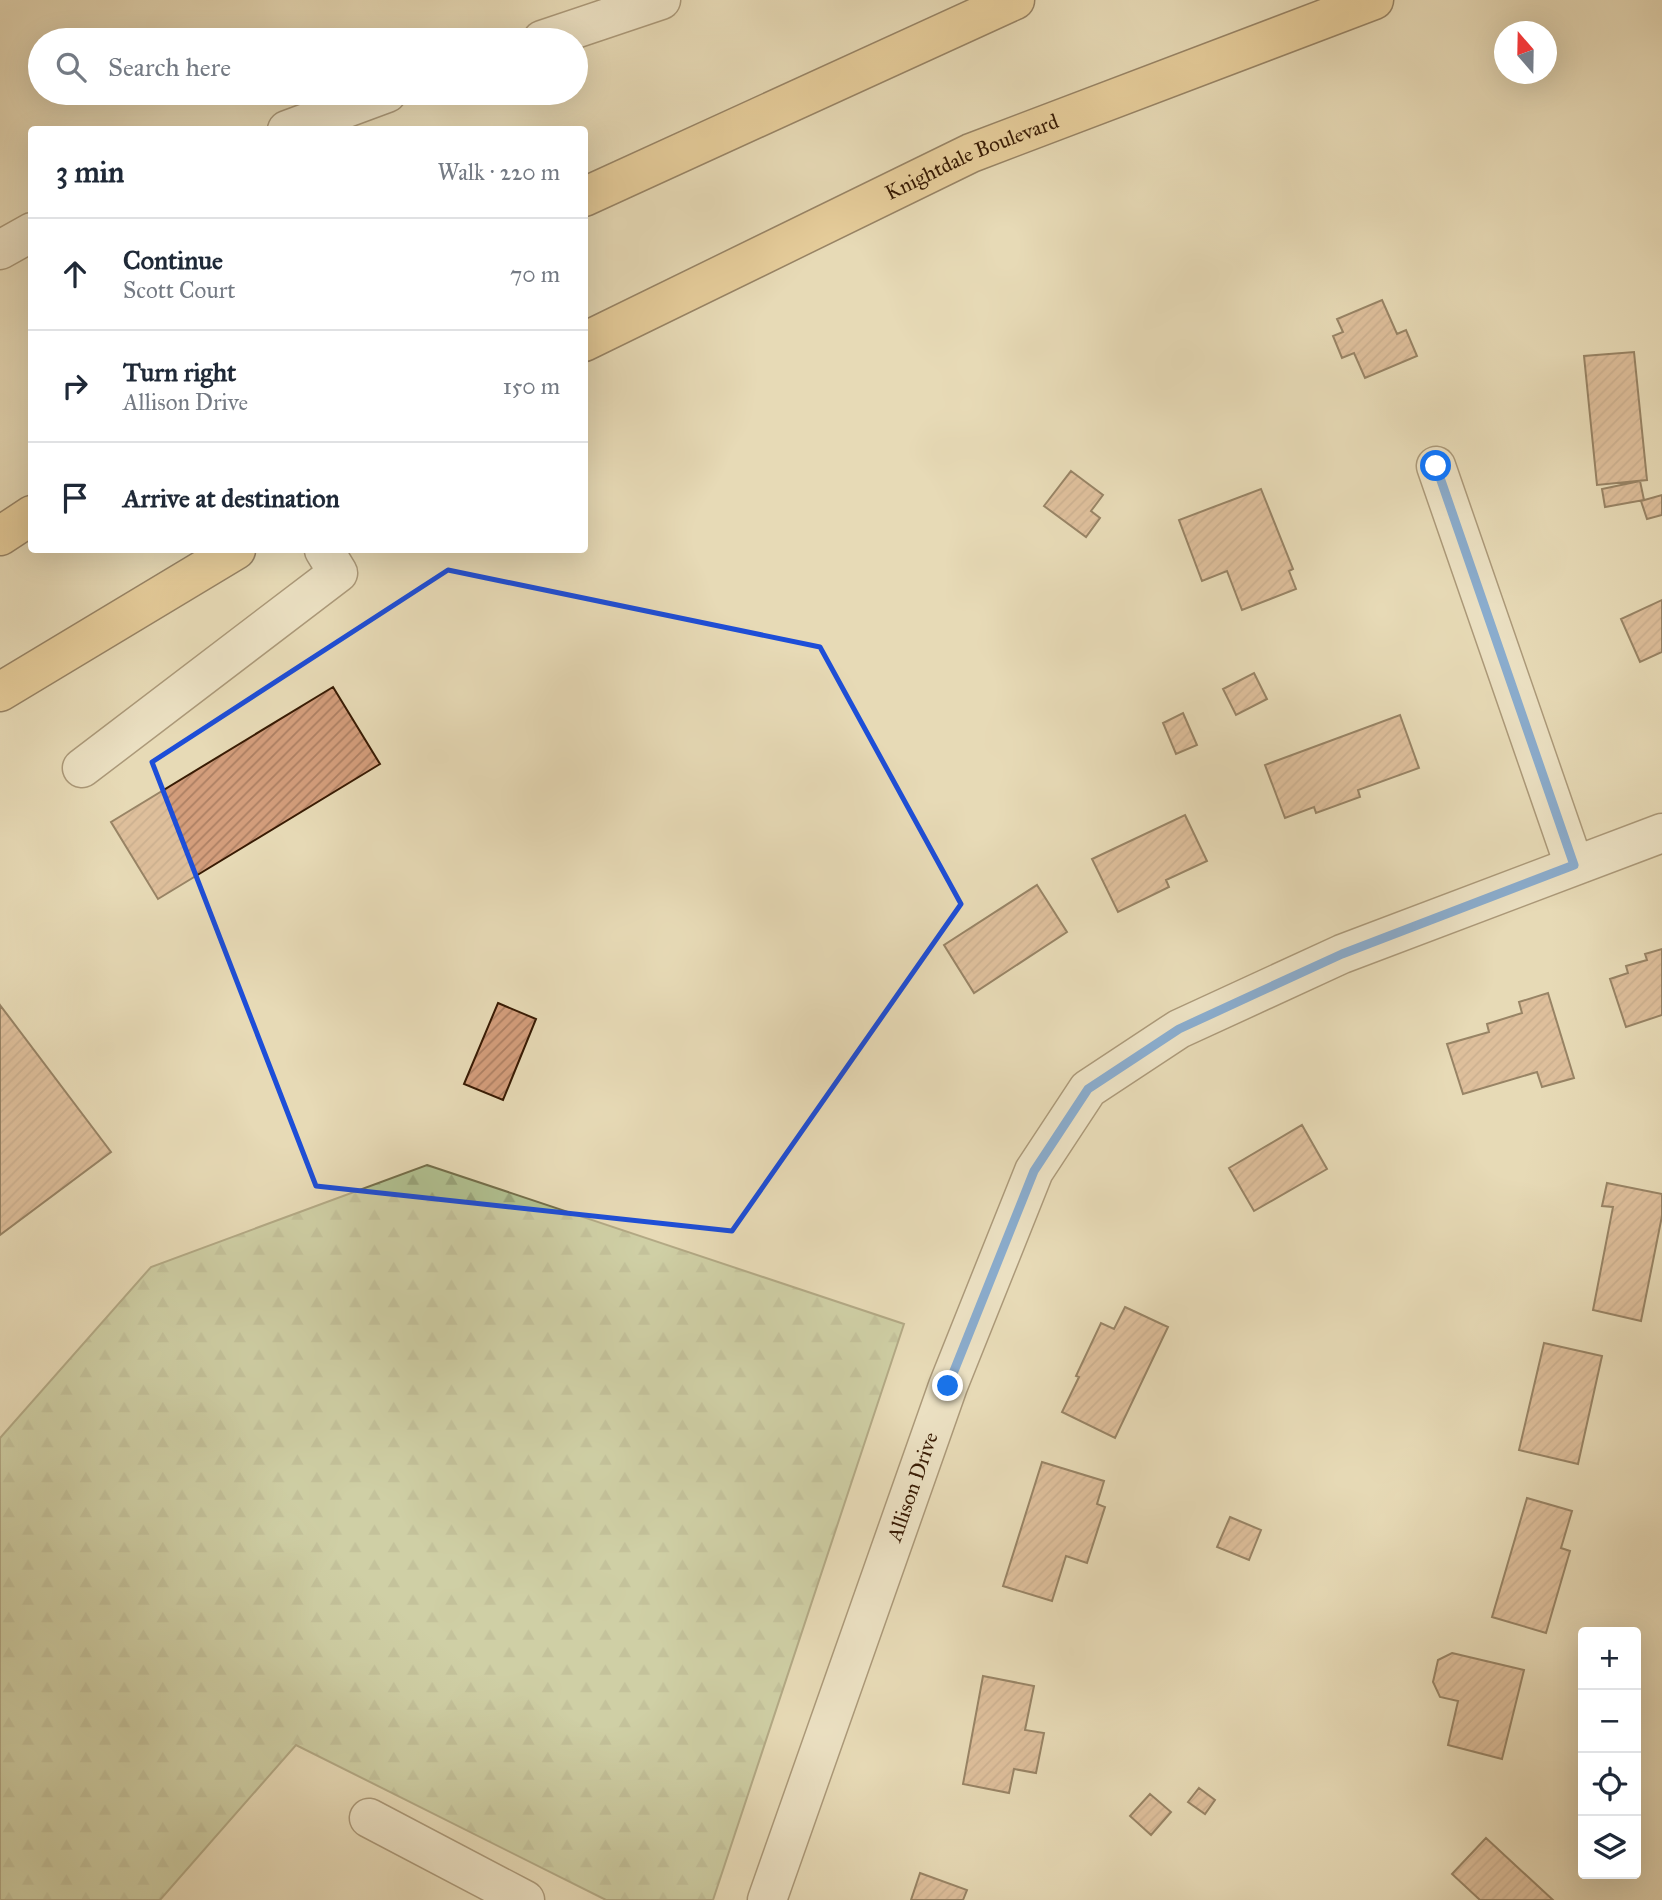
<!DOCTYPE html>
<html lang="en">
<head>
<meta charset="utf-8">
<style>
	:root { --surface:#fff; --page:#f6f6f7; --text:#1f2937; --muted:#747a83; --line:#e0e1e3 }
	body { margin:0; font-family:"IM FELL Great Primer",serif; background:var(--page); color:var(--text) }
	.controls { position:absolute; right:21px; bottom:21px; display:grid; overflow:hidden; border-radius:7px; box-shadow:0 7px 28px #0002 }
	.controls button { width:63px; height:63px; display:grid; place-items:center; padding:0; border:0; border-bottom:2px solid var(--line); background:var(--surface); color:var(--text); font:35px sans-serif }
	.compass { position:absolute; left:1494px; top:21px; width:63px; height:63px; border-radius:50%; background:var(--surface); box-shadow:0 7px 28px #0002; rotate:340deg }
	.stop { position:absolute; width:21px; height:21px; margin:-16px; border:5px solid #1a73e8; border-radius:50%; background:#fff }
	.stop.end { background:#1a73e8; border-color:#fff; box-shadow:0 2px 7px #0008 }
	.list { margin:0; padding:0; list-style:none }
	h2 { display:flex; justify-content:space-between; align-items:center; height:91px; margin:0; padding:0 28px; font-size:30px }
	h2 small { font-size:23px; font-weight:400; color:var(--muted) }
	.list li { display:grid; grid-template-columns:46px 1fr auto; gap:21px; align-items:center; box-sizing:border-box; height:112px; padding:0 28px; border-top:2px solid var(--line) }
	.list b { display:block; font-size:26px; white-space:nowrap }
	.list p { margin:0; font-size:23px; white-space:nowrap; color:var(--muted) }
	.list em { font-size:23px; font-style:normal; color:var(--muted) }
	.icon { flex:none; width:38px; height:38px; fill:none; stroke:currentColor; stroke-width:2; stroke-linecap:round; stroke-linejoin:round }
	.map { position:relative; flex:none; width:1662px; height:1900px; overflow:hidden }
	.search { position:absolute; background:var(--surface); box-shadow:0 7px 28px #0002; left:28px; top:28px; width:560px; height:77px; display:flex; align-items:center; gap:18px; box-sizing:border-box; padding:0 24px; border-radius:38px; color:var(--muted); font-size:26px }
	.panel { position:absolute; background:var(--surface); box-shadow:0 7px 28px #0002; left:28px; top:126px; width:560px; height:427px; border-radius:7px }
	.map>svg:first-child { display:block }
</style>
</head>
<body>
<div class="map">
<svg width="1662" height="1900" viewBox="0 0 1662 1900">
	<defs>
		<pattern id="forest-firs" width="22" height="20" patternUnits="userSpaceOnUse" patternTransform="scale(1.75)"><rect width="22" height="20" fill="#b1c191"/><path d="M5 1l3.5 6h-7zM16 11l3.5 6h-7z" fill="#99a57b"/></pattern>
		<pattern id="building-hatch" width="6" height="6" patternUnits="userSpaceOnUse" patternTransform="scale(1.75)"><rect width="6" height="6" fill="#d39d7b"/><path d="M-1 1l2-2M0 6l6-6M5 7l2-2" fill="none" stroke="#ac7f63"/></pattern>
	</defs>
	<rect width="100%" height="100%" fill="#e7dab6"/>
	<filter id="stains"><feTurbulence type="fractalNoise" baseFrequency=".00286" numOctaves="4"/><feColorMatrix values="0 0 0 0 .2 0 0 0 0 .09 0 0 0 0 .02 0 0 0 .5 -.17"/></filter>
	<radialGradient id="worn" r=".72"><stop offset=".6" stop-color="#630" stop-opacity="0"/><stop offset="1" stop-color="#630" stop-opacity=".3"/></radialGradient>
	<!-- forest -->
	<path fill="url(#forest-firs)" stroke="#746e4a" stroke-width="2" d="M427,1165L904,1324L713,1900H606L296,1745L160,1900H0V1438L151,1267Z"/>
	<!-- building -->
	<path fill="url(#building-hatch)" stroke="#381b04" stroke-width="2" d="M1382,300L1397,334L1406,330L1417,356L1365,378L1354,353L1342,358L1333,336L1343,332L1337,319Z
		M1634,352L1647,480L1597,485L1584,356Z
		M1071,471L1103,495L1091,511L1100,518L1086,537L1044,506Z
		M1640,481L1644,500L1605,507L1602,489Z
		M1261,489L1293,569L1289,571L1296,589L1242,610L1227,571L1202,581L1179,520Z
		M1662,495V515L1647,519L1641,501Z
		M1662,600V652L1640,662L1621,619Z
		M1254,673L1267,699L1236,715L1223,689Z
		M333,687L380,764L158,899L111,822Z
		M1183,713L1197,745L1176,754L1163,723Z
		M1400,715L1419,768L1358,790L1360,797L1316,813L1314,807L1285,818L1265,765Z
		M1185,815L1207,861L1166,880L1169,887L1118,912L1092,859Z
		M1037,885L1067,932L974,993L944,945Z
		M1662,949V1015L1626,1027L1610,979L1628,973L1626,966L1647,960L1645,954Z
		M1548,993L1574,1078L1542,1087L1537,1072L1463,1094L1447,1044L1489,1032L1487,1024L1522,1013L1519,1002Z
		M498,1003L536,1019L503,1100L464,1084Z
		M0,1005L111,1152L0,1235Z
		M1302,1125L1327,1169L1254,1211L1229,1168Z
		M1607,1183L1662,1194V1216L1641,1321L1593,1310L1613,1207L1602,1206Z
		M1125,1307L1168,1327L1115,1438L1062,1412L1079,1377L1076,1376L1101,1323L1114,1329Z
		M1544,1343L1602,1356L1578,1464L1519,1450Z
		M1042,1462L1104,1481L1097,1504L1105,1507L1087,1563L1066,1556L1052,1601L1003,1586Z
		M1527,1498L1572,1511L1561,1548L1570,1551L1546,1633L1492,1617Z
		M1230,1517L1261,1530L1249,1560L1217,1547Z
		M1452,1653L1524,1670L1502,1759L1448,1745L1458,1701L1440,1697L1433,1682L1438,1660Z
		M983,1676L1034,1686L1025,1730L1044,1733L1036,1773L1014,1769L1009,1793L963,1784Z
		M1199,1788L1215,1800L1205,1814L1188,1802Z
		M1150,1794L1171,1812L1151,1835L1130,1816Z
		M1486,1838L1553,1900H1480L1452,1874Z
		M920,1873L967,1890L963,1900H911Z"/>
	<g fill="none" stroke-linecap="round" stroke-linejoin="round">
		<!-- minor casing -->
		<g stroke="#644b30" stroke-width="41">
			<g id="minor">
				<path d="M542,40L661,0"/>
				<path d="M287,130L387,93"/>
				<path d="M0,250L32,232"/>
				<path d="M1436,466L1574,865"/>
				<path d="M82,768L338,573L324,550"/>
				<path d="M369,1818L525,1900"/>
				<path id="s1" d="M767,1900L948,1386L1034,1171L1088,1089L1179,1029L1342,954L1662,833"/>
			</g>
		</g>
		<!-- major casing -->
		<g stroke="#381b04" stroke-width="41">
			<g id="major">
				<path d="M584,197L1015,0"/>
				<path id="s2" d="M584,342L971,153L1374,0"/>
				<path d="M0,536L32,515"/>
				<path d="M0,692L236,550"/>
			</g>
		</g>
		<!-- minor -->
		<use href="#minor" stroke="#efe7d0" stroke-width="38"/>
		<!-- major -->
		<use href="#major" stroke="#e4bd7b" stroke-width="38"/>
	</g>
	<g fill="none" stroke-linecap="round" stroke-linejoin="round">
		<!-- route -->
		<path stroke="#1a73e8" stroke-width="9" d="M948,1386L1034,1171L1088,1089L1179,1029L1257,993L1342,954L1574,865L1436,466"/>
	</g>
	<!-- marked area -->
	<path d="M0 0H1662V1900H0ZM448,570L820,647L961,904L732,1231L316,1186L152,762Z" fill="#e7dab6" fill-opacity=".55" fill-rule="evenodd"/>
	<path fill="none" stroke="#1d4ed8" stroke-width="5" stroke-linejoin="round" d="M448,570L820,647L961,904L732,1231L316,1186L152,762Z"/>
	<g text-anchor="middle" stroke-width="7" stroke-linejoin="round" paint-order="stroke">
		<!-- street labels -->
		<g font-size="21" fill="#381b04" stroke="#efe7d0">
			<text dy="7" stroke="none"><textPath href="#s2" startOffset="430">Knightdale Boulevard</textPath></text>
			<text dy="7" stroke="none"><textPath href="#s1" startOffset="438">Allison Drive</textPath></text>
		</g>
	</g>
	<rect width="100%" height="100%" filter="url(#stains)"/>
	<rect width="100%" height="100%" fill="url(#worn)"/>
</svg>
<div class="controls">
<button>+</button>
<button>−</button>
<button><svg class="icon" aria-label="locate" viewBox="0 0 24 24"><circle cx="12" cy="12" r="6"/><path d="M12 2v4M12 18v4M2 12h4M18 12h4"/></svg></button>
<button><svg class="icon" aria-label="layers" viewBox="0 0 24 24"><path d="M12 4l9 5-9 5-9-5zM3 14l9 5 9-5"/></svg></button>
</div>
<svg class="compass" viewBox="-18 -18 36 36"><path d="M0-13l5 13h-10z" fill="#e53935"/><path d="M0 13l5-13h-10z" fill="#747a83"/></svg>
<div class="stop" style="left:1436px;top:466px"></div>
<div class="stop end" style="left:948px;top:1386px"></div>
<div class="search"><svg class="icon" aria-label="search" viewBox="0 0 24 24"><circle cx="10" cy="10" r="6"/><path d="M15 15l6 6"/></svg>Search here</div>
<section class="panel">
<h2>3 min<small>Walk · 220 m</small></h2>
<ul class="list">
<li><svg class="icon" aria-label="ahead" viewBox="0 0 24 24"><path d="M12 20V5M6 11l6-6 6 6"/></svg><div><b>Continue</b><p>Scott Court</p></div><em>70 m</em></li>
<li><svg class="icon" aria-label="right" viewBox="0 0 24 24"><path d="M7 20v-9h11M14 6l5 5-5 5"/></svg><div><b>Turn right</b><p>Allison Drive</p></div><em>150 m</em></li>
<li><svg class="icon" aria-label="arrive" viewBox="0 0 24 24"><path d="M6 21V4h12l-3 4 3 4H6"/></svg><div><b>Arrive at destination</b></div></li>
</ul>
</section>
</div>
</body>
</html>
